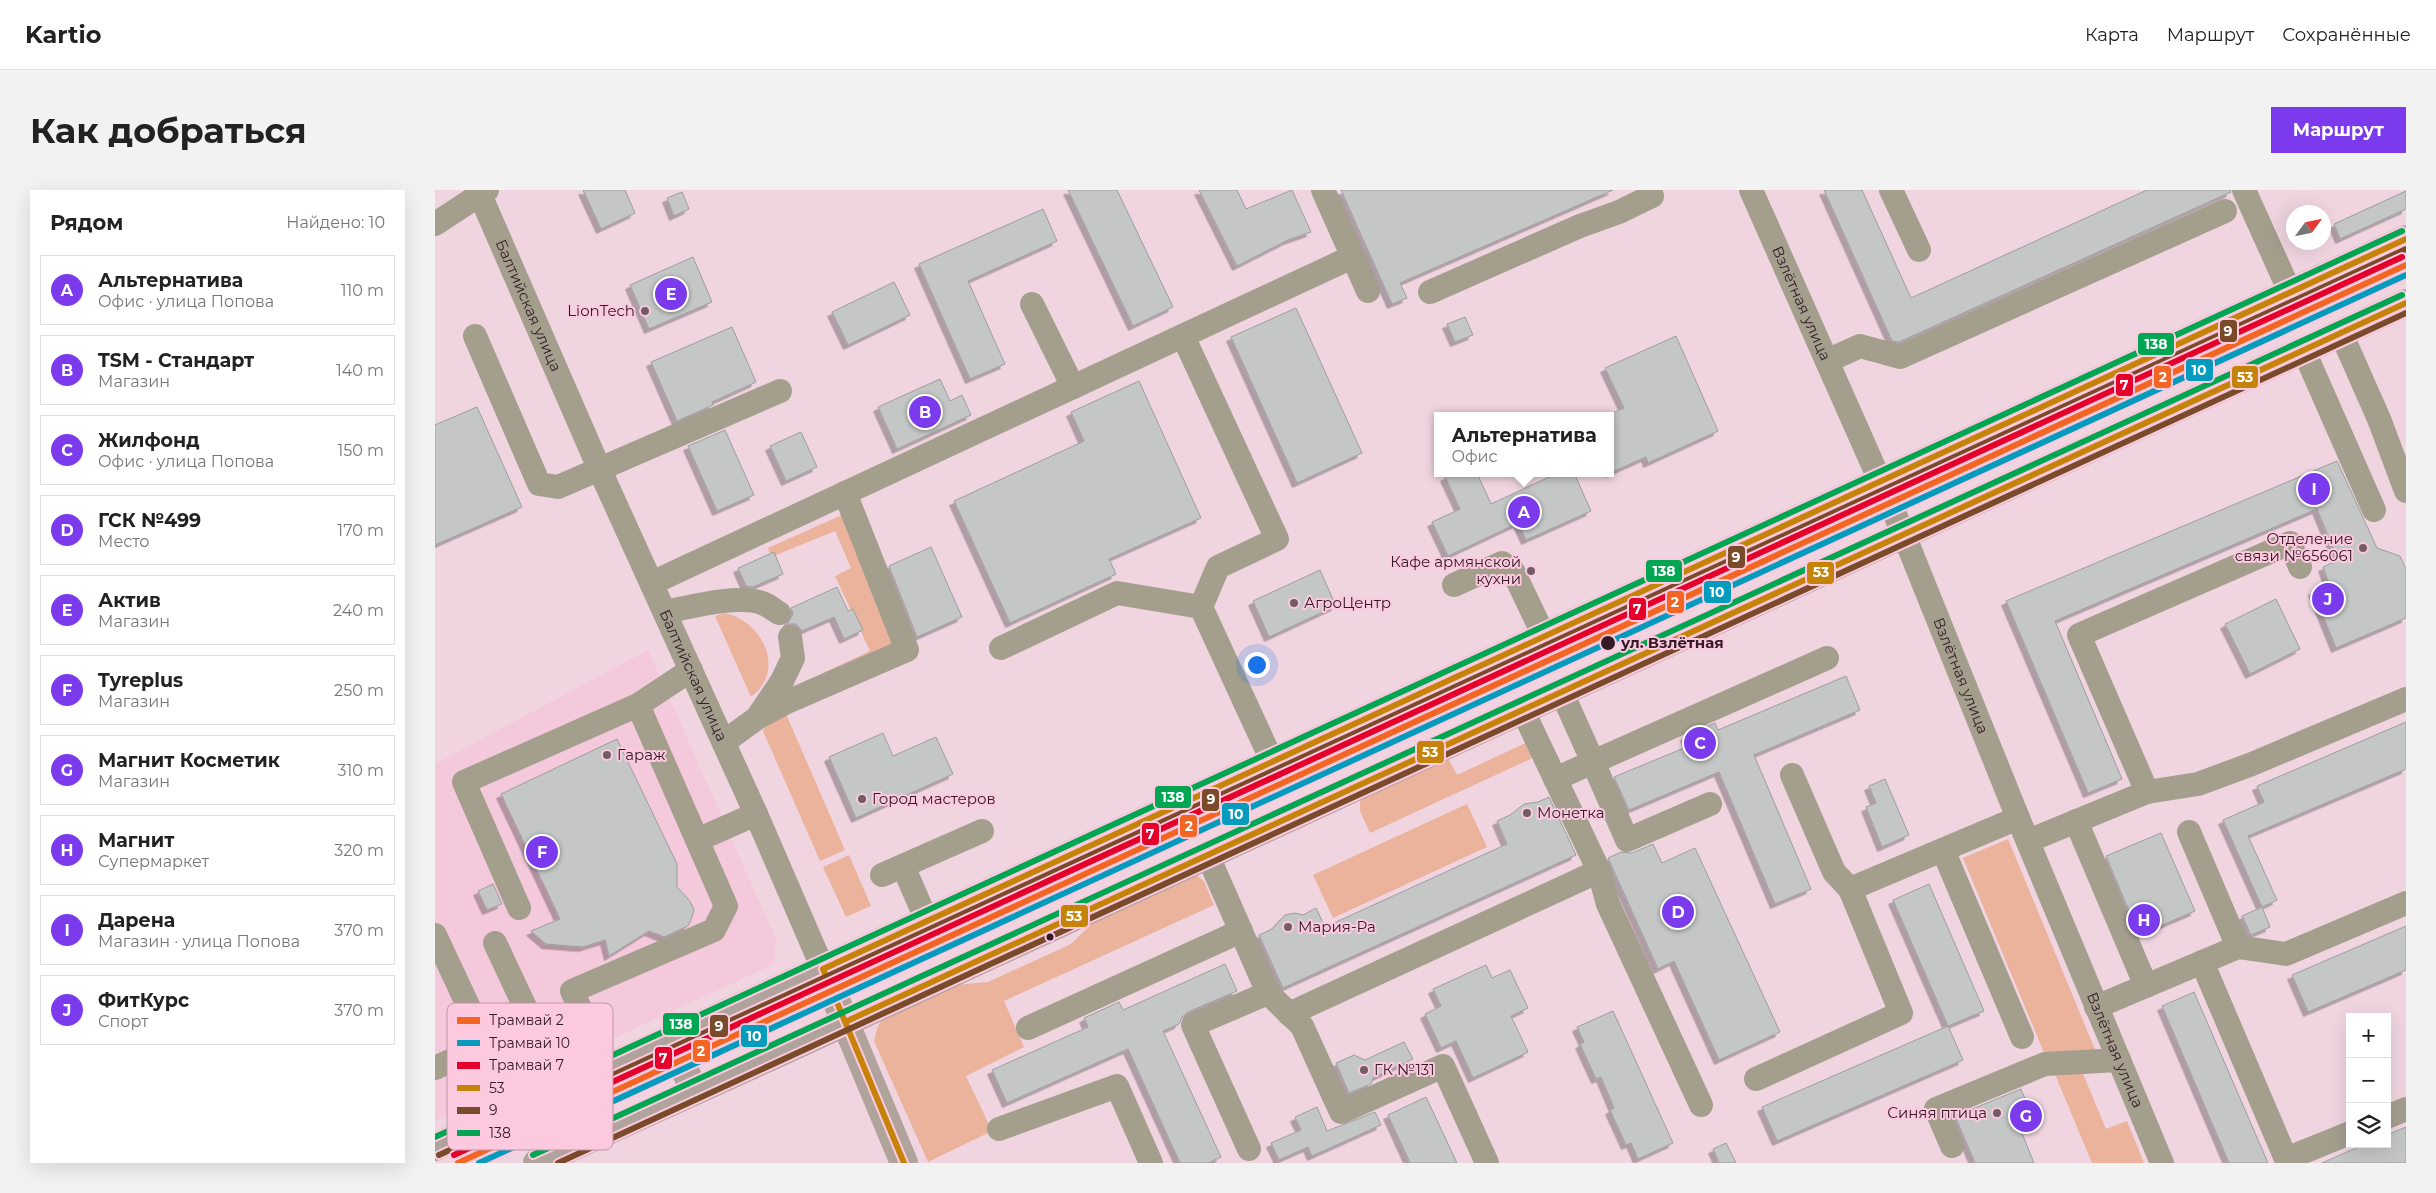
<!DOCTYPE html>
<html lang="ru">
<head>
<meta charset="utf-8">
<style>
	:root { --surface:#fff; --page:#f2f2f2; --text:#222; --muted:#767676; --line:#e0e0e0; --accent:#7c3aed }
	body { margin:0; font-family:Montserrat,sans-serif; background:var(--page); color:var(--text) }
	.controls { position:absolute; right:15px; bottom:15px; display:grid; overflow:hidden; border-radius:0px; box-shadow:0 5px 20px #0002 }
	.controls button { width:45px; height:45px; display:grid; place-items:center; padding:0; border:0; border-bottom:1px solid var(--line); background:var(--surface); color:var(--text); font:25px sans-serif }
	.compass { position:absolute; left:1851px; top:15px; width:45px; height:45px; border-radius:50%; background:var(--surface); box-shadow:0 5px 20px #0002; rotate:57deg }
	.you { position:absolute; left:821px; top:474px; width:18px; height:18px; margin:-12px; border:4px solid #fff; border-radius:50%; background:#1a73e8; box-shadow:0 0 0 8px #1a73e833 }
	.badge { display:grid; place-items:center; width:32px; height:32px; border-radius:50%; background:var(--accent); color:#fff; font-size:16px; font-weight:700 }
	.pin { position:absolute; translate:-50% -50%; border:2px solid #fff; box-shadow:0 1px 5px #0006 }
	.popup { position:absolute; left:999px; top:222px; width:180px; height:65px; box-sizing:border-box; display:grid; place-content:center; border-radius:0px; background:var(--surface); filter:drop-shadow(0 1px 4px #0005); font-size:16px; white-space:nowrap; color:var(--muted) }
	.popup b { font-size:19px; color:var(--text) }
	.popup::after { content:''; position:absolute; left:50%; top:100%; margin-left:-10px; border:10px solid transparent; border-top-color:var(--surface) }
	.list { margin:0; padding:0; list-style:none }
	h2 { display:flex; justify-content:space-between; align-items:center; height:65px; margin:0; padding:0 20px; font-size:21px }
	h2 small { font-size:16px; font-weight:400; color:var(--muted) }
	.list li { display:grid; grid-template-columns:32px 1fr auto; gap:15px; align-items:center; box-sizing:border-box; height:70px; margin:0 10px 10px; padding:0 10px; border:1px solid var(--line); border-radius:0px }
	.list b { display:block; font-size:19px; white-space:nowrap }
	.list p { margin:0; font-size:16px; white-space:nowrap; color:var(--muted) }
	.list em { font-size:16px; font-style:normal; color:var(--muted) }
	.icon { flex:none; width:28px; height:28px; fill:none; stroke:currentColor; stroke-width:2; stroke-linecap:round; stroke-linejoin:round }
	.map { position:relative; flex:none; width:1971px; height:973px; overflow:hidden; border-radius:0px }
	header { display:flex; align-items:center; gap:30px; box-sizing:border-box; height:70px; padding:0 25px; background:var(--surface); border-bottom:1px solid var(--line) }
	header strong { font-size:24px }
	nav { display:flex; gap:28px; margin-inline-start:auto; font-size:18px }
	.intro { display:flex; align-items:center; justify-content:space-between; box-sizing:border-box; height:120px; padding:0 30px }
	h1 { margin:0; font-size:35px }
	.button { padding:12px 22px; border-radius:0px; background:var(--accent); color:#fff; font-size:18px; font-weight:700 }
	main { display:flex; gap:30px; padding:0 30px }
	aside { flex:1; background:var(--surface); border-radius:0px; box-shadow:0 5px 20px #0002 }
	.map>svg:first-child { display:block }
</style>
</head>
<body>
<header>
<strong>Kartio</strong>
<nav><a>Карта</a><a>Маршрут</a><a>Сохранённые</a></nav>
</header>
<div class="intro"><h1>Как добраться</h1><a class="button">Маршрут</a></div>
<main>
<aside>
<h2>Рядом<small>Найдено: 10</small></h2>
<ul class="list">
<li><span class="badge">A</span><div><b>Альтернатива</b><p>Офис · улица Попова</p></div><em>110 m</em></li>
<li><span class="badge">B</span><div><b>TSM - Стандарт</b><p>Магазин</p></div><em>140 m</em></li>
<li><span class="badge">C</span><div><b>Жилфонд</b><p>Офис · улица Попова</p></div><em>150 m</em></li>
<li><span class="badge">D</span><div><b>ГСК №499</b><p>Место</p></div><em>170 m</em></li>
<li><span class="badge">E</span><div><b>Актив</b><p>Магазин</p></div><em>240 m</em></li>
<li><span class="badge">F</span><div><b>Tyreplus</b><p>Магазин</p></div><em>250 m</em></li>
<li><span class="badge">G</span><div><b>Магнит Косметик</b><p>Магазин</p></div><em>310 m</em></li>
<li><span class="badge">H</span><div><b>Магнит</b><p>Супермаркет</p></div><em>320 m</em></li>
<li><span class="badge">I</span><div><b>Дарена</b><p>Магазин · улица Попова</p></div><em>370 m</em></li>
<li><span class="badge">J</span><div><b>ФитКурс</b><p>Спорт</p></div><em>370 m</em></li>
</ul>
</aside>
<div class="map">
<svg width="1971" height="973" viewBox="0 0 1971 973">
	<defs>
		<filter id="shadow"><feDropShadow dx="-4.5" dy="4.5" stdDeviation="0" flood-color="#0004"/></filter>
	</defs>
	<rect width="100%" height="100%" fill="#f0d5e0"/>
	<!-- built -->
	<path fill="#f5c9dc" d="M213,460L341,749L339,774L0,931V574Z"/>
	<!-- green -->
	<path fill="#ebb29c" d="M409,324L457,446V461L360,499L373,490L435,461L400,386L416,378L400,341L336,367L333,358Z
		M290,423C329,432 351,481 316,507L280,426Z
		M351,524L410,660L385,671L328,541L333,533Z
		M1097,550L1104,565L935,643L925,621V609L1012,566L1022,585Z
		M1032,614L1052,657L898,728L878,685Z
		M1573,649L1661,862L1610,865L1528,668Z
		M414,665L436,716L411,727L388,677Z
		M760,684L769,691L779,715L569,811L589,857L531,886L557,941L493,972L439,851L443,836L450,825L510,796L553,792L636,754L668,723Z
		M1646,879L1671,939L1692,931L1709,973H1657L1619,882Z"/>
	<!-- building -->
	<path fill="#c5c7c7" stroke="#9b9d9e" filter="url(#shadow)" d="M148,0H190L200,23L166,39Z
		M633,0H682L738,117L698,136Z
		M764,0H802L811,19L857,0L876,42L853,50L802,76Z
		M906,0H1178L965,93L972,108L957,114Z
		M1389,0H1427L1476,108L1712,0H1795L1796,2L1464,152L1457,151Z
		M1971,1V19L1905,49L1899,34Z
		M247,2L254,19L239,26L232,8Z
		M608,19L622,51L533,91L570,174L535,189L484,74Z
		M258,67L277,112L214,139L195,95Z
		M459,92L475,125L413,155L397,122Z
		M861,118L927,263L862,293L796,147Z
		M1030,127L1038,145L1020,152L1012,134Z
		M297,137L321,192L277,212L278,215L242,231L216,172Z
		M1241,146L1283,241L1213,273L1211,267L1175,283V224L1189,218L1170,178Z
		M505,189L515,211L527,205L536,225L462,259L443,217Z
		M704,191L766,328L674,369L681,384L575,433L519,311L649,251L636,222Z
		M42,217L87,317L0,355V235Z
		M290,240L319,305L282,321L253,256Z
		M366,242L382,277L351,291L335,256Z
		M1902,271L1942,358L1965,366L1971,379V428L1901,458L1878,401L1894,394L1888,377L1903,370L1882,319L1620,431L1687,589L1653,603L1571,411Z
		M1018,283H1042L1056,314L1123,283H1139L1156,321L1091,350L1083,333L1013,366L997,332L1025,319L1010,287Z
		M496,357L527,427L482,447L454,376Z
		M339,362L348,384L318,397L311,396L303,378Z
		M885,380L901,416L834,447L818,411Z
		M402,397L413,421L418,419L428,440L409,449L399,427L367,441L361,434H352L358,424L356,418Z
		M1841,409L1865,459L1815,484L1790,434Z
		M1411,486L1425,520L1319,565L1376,699L1340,714L1284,582L1194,620L1179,587L1254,556L1250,546L1280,533L1283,540Z
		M1971,532V579L1813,646L1842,710L1827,717L1788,630L1829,612L1822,596Z
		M448,543L458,566L501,547L518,584L421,628L394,567Z
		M182,549L242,674V697L255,711L259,720L256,730L253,736L229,747L214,741L174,766L170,750L148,757L111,754L96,741L125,729L66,604Z
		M1450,589L1474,645L1447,657L1431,617L1441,613L1434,596Z
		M1114,607L1141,665L848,798L824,745L837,739L850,725L860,723L868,725L881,718L890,737L1072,654L1062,631L1075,625L1089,614L1103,612Z
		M1726,643L1760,721L1704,745L1671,666Z
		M1218,654L1227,673L1260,658L1345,842L1284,870L1239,771L1223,779L1173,668L1186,662L1197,663Z
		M58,694L67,714L52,720L43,701Z
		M1494,694L1549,821L1513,836L1458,710Z
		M1827,717L1835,737L1816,745L1807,726Z
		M1971,736V780L1873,822L1857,785Z
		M790,774L802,801L753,822L747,827L744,834L728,841L786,967L773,973H745L693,859L572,913L557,880L653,837L649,828L684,812L688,820Z
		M1051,775L1057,788L1075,780L1093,818L1076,826L1093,862L1038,888L1021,851L1006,858L990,824L1006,816L998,799Z
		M1759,802L1833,973H1794L1727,816Z
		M1178,821L1238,953L1203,969L1196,953L1191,955L1175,920L1179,918L1166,887L1161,889L1145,854L1149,852L1142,837Z
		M1513,836L1528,870L1342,951L1327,917Z
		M969,852L978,869L938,888L936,894L914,903L901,873L919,865L930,870Z
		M1586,899L1601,935L1586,941L1599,973H1540L1520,926Z
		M991,907L1022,973H975L953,925Z
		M882,917L892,941L940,922L946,935L877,966L873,957L844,970L836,953L866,940L860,927Z
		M1971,937V973H1887L1930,954H1952V945Z
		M1291,953L1301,973H1284L1278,959Z"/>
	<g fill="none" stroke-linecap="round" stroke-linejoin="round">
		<!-- minor -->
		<g stroke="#a49e8d" stroke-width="24">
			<path id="s1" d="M43,0L164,278L321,624L388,779"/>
			<path d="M888,0L933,101"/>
			<path id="s2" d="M1316,0L1469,345L1583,628L1727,973"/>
			<path d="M1456,0L1484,60"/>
			<path d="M1809,0L1855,102"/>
			<path d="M0,34L52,0"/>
			<path d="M995,102L1145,36L1184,22L1217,6"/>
			<path d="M1906,143L1944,229L1971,301"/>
			<path d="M40,146L104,294L123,297L345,201"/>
			<path d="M748,146L842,349L783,377L766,417L837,571"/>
			<path d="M1869,161L1939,320"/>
			<path d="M1392,171L1425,156L1465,167L1790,21"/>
			<path d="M638,197L917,67"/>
			<path d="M217,393L638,197L597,114"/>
			<path d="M1019,395L1067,373L1078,381L1109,446"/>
			<path d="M230,422C254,417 304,404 327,413C333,415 339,420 344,423"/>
			<path d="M566,458L682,403L766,417"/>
			<path d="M1127,503L1158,572L1392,468"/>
			<path d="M203,515L256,480"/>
			<path d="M1088,521L1164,681L1173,714L1266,915"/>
			<path d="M322,528L352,512L472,460L410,303"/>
			<path d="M289,552L322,528L347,491L358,468L355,447"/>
			<path d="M1357,585L1399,682L1415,699"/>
			<path d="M1120,589L1158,572L1192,650L1275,614"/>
			<path d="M1712,602L1644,445L1855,353L1865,377"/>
			<path d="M1641,631L1711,796"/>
			<path d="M1754,642L1803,757"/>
			<path d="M262,650L321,624"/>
			<path d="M1593,651L1712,602L1763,594L1817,574L1971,509"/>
			<path d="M1508,660L1587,847"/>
			<path d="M773,666L833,803L867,836L906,922L1008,876L1052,973"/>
			<path d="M468,676L492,731"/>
			<path d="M447,685L547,641"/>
			<path d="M84,718L29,592L203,515L291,716L279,740L137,801L172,878"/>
			<path d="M0,745L51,854"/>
			<path d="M60,753L128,898"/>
			<path d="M1767,772L1851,969L1915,943"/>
			<path d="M1661,817L1803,757L1851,764L1971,713"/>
			<path d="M854,824L1164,681"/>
			<path d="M593,838L806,741"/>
			<path d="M0,878L97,833"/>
			<path d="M1321,889L1466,823L1415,699L1583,628"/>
			<path d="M1952,927L1971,919"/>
			<path d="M564,939L682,896L716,973"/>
			<path d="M1517,956L1501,919L1610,874L1684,870"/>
			<path d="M814,959L758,835L833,803"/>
		</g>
		<!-- major -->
		<path stroke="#afa39c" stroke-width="28" d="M388,779L469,973
			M234,849L260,901
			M0,957L1971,49
			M102,973L355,858L1971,113"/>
		<!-- bus-1 casing -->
		<g stroke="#fcc9df" stroke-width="10">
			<path id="bus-1" d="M410,832L1971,113
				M469,973L388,779L1971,49"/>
		</g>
		<!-- bus-2 casing -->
		<g stroke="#fcc9df" stroke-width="10">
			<path id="bus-2" d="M4,965L1971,59
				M123,973L1971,123"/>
		</g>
		<!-- bus-3 casing -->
		<g stroke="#fcc9df" stroke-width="10">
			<path id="bus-3" d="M0,947L1967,41
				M98,965L1967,105"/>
		</g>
		<!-- bus-1 -->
		<use href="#bus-1" stroke="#c68309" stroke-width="6"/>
		<!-- bus-2 -->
		<use href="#bus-2" stroke="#7a4b2a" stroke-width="6"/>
		<!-- bus-3 -->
		<use href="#bus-3" stroke="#00a651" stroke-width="6"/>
		<!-- tram-1 casing -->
		<g stroke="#fcc9df" stroke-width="10">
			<path id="tram-1" d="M23,973L1971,75"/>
		</g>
		<!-- tram-2 casing -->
		<g stroke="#fcc9df" stroke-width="10">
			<path id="tram-2" d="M44,973L1971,85"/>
		</g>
		<!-- tram-3 casing -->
		<g stroke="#fcc9df" stroke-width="10">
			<path id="tram-3" d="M19,965L1967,67"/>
		</g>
		<!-- tram-1 -->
		<use href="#tram-1" stroke="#f26522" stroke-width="6"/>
		<!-- tram-2 -->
		<use href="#tram-2" stroke="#059bbd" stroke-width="6"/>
		<!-- tram-3 -->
		<use href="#tram-3" stroke="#e4002b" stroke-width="6"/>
	</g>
	<!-- markers -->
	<g fill="#745c66" stroke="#fcc9df" stroke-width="2">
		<circle cx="210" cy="121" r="5"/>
		<circle cx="1928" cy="358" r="5"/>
		<circle cx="1096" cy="381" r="5"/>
		<circle cx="859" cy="413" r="5"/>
		<circle cx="172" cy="565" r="5"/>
		<circle cx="427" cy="609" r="5"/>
		<circle cx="1092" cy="623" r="5"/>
		<circle cx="853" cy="737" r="5"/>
		<circle cx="929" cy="880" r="5"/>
		<circle cx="1562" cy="923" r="5"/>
	</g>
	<g fill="#321b25" stroke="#fcc9df" stroke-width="2">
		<circle cx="1173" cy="453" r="8"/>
		<circle cx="615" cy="747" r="4.5"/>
	</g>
	<g text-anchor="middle" stroke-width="4" stroke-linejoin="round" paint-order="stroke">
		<!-- street labels -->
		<g font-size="15" fill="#321b25" stroke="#fcc9df">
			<text dy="5" stroke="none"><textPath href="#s2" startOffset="124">Взлётная улица</textPath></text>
			<text dy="5" stroke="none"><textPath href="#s1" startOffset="126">Балтийская улица</textPath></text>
			<text dy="5" stroke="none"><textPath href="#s1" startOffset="531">Балтийская улица</textPath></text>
			<text dy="5" stroke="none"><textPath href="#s2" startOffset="529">Взлётная улица</textPath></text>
			<text dy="5" stroke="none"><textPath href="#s2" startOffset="934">Взлётная улица</textPath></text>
		</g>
		<!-- poi labels -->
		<g font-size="15" fill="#321b25" stroke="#fcc9df" text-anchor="start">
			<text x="200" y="126" text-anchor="end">LionTech</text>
			<text x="1918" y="354" text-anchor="end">Отделение<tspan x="1918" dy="17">связи №656061</tspan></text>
			<text x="1086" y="377" text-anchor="end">Кафе армянской<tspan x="1086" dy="17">кухни</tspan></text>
			<text x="869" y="418">АгроЦентр</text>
			<text x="182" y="570">Гараж</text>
			<text x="437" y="614">Город мастеров</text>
			<text x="1102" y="628">Монетка</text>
			<text x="863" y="742">Мария-Ра</text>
			<text x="939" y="885">ГК №131</text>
			<text x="1552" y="928" text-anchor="end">Синяя птица</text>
		</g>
		<!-- stop labels -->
		<g font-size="15" font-weight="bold" fill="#321b25" stroke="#fcc9df" text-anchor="start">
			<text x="1186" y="458">ул. Взлётная</text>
		</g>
	</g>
	<!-- legend -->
	<rect x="12" y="813" width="166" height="147" rx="8" fill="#fcc9df" stroke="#bf95a7" stroke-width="1"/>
	<rect x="22" y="827" width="23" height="7" fill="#f26522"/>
	<rect x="22" y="850" width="23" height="6" fill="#059bbd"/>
	<rect x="22" y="872" width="23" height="7" fill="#e4002b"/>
	<rect x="22" y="895" width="23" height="6" fill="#c68309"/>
	<rect x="22" y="917" width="23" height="7" fill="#7a4b2a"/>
	<rect x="22" y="940" width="23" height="6" fill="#00a651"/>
	<g font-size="14" fill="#321b25">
		<text x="54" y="835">Трамвай 2</text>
		<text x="54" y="858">Трамвай 10</text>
		<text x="54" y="880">Трамвай 7</text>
		<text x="54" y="903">53</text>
		<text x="54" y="925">9</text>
		<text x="54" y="948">138</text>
	</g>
	<g stroke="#fcc9df" stroke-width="2">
		<rect x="1784" y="129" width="19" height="24" rx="5" fill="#7a4b2a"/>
		<rect x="1702" y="142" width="38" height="24" rx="5" fill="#00a651"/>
		<rect x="1750" y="168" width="29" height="24" rx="5" fill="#059bbd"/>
		<rect x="1796" y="175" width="28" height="24" rx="5" fill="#c68309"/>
		<rect x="1718" y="175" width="19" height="24" rx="5" fill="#f26522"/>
		<rect x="1680" y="183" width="19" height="24" rx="5" fill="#e4002b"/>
		<rect x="1292" y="355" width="19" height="24" rx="5" fill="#7a4b2a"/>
		<rect x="1210" y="369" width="38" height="24" rx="5" fill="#00a651"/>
		<rect x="1371" y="371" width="29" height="24" rx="5" fill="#c68309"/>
		<rect x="1268" y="390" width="29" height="24" rx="5" fill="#059bbd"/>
		<rect x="1231" y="400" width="19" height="24" rx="5" fill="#f26522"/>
		<rect x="1193" y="407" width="19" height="24" rx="5" fill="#e4002b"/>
		<rect x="981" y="550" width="29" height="24" rx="5" fill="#c68309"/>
		<rect x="719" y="595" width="38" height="24" rx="5" fill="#00a651"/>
		<rect x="766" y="598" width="19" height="24" rx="5" fill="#7a4b2a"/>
		<rect x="786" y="612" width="29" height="24" rx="5" fill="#059bbd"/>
		<rect x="744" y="624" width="19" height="24" rx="5" fill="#f26522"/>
		<rect x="706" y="632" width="19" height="24" rx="5" fill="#e4002b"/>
		<rect x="625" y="714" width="29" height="24" rx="5" fill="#c68309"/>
		<rect x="227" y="822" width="38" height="24" rx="5" fill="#00a651"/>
		<rect x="274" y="824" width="20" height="24" rx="5" fill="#7a4b2a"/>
		<rect x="305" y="834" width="28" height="24" rx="5" fill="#059bbd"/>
		<rect x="257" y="849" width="19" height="24" rx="5" fill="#f26522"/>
		<rect x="219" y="856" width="19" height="24" rx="5" fill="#e4002b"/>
	</g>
	<g font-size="14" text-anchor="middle" font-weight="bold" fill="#fff">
		<text x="1793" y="146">9</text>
		<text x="1721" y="159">138</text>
		<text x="1764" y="185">10</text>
		<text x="1810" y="192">53</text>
		<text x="1728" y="192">2</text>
		<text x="1689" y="200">7</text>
		<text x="1301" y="372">9</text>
		<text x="1229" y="386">138</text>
		<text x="1386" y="387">53</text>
		<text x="1282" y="407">10</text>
		<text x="1240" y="417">2</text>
		<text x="1202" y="424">7</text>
		<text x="995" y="567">53</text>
		<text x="738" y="612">138</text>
		<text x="776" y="614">9</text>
		<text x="801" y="629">10</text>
		<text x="754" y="641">2</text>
		<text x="715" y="649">7</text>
		<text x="639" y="731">53</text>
		<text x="246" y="839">138</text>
		<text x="284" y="841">9</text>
		<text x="319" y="851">10</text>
		<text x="266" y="866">2</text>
		<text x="228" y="873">7</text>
	</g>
</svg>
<div class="controls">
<button>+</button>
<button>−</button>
<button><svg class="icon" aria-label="layers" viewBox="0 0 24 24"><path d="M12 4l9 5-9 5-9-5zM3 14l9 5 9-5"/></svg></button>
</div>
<svg class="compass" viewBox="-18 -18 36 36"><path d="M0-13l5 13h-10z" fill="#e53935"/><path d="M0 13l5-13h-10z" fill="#767676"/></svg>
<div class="you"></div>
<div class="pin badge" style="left:1089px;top:322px">A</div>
<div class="popup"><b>Альтернатива</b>Офис</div>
<div class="pin badge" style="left:490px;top:222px">B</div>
<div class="pin badge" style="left:1265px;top:553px">C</div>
<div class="pin badge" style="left:1243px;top:722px">D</div>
<div class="pin badge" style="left:236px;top:104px">E</div>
<div class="pin badge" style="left:107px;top:662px">F</div>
<div class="pin badge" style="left:1591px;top:926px">G</div>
<div class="pin badge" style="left:1709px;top:730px">H</div>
<div class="pin badge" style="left:1879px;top:299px">I</div>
<div class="pin badge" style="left:1893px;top:409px">J</div>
</div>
</main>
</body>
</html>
